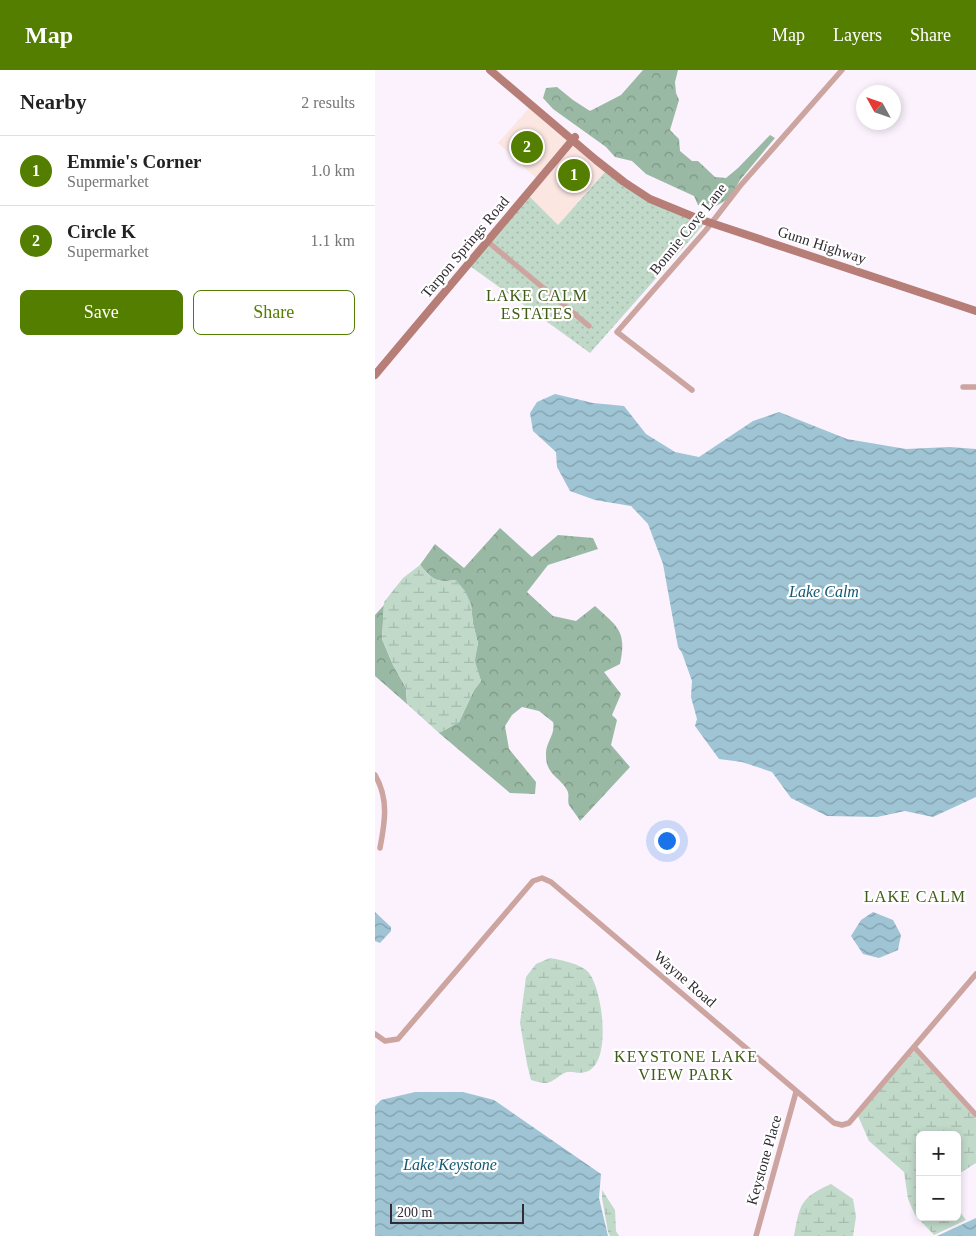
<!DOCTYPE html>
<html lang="en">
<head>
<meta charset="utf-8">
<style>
	:root { --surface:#fff; --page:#f2f2f2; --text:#222; --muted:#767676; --line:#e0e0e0; --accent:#547e00 }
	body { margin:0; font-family:Georgia,serif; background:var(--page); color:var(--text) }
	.controls { position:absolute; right:15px; bottom:15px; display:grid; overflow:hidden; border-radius:8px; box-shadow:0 2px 8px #0003 }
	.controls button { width:45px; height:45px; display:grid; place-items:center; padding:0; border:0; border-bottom:1px solid var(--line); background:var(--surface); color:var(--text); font:25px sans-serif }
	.compass { position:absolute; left:481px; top:15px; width:45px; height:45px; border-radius:50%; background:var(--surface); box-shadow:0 2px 8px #0003; rotate:310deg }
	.scale { position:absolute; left:15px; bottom:12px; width:134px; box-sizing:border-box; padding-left:5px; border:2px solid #312c33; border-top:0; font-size:14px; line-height:18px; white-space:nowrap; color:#312c33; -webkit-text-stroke:4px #fff; paint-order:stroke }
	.you { position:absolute; left:291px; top:770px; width:18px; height:18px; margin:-12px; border:4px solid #fff; border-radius:50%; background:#1a73e8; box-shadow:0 0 0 8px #1a73e833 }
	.badge { display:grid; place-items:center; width:32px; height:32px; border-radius:50%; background:var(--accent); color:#fff; font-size:16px; font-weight:700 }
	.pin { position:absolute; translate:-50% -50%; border:2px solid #fff; box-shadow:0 1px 5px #0006 }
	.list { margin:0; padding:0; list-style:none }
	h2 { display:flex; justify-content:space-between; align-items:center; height:65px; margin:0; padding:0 20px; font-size:21px }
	h2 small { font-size:16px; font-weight:400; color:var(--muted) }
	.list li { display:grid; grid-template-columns:32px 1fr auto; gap:15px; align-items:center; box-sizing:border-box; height:70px; padding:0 20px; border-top:1px solid var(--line) }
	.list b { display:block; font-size:19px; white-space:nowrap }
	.list p { margin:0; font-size:16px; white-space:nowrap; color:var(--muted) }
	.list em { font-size:16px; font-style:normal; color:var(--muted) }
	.actions { display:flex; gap:10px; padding:15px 20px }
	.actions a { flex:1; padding:11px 0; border:1px solid var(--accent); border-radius:8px; text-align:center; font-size:18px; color:var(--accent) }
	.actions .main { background:var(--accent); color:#fff }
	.map { position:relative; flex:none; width:601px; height:1166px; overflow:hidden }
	header { display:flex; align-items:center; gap:30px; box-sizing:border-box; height:70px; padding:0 25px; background:var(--accent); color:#fff }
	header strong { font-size:24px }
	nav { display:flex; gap:28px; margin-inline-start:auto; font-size:18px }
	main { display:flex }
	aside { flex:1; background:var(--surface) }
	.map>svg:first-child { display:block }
</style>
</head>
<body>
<header>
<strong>Map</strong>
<nav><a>Map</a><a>Layers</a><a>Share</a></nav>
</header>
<main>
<aside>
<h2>Nearby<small>2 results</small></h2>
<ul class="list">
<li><span class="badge">1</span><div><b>Emmie's Corner</b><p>Supermarket</p></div><em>1.0 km</em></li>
<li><span class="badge">2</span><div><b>Circle K</b><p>Supermarket</p></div><em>1.1 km</em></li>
</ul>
<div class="actions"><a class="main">Save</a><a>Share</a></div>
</aside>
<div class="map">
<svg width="601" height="1166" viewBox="0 0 601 1166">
	<defs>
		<pattern id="grass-dots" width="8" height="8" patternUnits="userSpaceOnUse" patternTransform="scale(1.25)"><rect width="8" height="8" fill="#c0d9c9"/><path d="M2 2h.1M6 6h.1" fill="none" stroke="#a5baad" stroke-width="1.8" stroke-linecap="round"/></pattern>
		<pattern id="forest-crowns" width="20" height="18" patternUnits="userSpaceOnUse" patternTransform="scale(1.25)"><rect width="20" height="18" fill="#99b9a4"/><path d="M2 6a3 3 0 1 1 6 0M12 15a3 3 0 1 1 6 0" fill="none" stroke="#7d9786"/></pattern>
		<pattern id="wetland-marsh" width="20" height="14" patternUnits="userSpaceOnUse" patternTransform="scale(1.25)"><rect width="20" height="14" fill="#c0d9c9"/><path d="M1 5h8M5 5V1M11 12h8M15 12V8" fill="none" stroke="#a5baad"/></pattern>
		<pattern id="water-waves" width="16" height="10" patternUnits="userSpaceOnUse" patternTransform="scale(1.25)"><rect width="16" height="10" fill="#9fc4d4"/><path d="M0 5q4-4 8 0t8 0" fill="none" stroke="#829fad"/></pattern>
	</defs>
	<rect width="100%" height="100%" fill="#fbf2fd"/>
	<!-- commercial -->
	<path fill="#fbe6e2" d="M155,37L194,71L161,108L123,73Z
		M198,74L231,101L183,155L154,126Z"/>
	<!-- grass -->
	<path fill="url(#grass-dots)" d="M231,101L239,108L329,154L215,283L95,196L113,175L215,259L217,256L116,171L154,126L183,155Z"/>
	<!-- forest -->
	<path fill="url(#forest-crowns)" d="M268,0H303L300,12L301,23L304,30L295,60L304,69L305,81L317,91H323L340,107L351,108L363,98L395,65L400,68L365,110L355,128L341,136L331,139L323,135L319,126L271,104L257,91L240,87L231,77L178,39L168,28L171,18L182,17L198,30L215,41L246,25Z
		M125,458L157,487L183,465L218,468L223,479L173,495L152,522L178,546L201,551L220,536C243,557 252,561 245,594L229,602L246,624L237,645L242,650L236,675L255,697L205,751C202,745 197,740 194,735C192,730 195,725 192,720C184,706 171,705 171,685C170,673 181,664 178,652L164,641L147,637L137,645L130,656L134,679L161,712L160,724L135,723L64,663L84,652L99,620L106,611L99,591L103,573L98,554L96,535L81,510C61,513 58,510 45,495L60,474L89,498Z
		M9,535L7,569L18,595L31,618L32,634L0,606V545Z"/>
	<!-- wetland -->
	<path fill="url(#wetland-marsh)" d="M45,495C58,510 61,513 81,510L90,521L96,534L98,554L103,573L100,591L106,611L99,620L84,652L64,663L32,634L31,618L18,595L7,569L9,532L28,508Z
		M175,888C186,890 207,894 214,903C227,920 234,977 220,995C211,1007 203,1001 192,1002C185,1004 179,1012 171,1013C167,1013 160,1011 156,1010L152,994L145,953L151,907L161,894Z
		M539,981L601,1049V1093L582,1105V1065H545V1147H582V1138L591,1150L559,1165L540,1145L533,1129L529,1102L494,1071L483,1046Z
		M456,1114L478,1129L481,1147L478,1166H419C425,1134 425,1128 456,1114Z
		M227,1120L240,1140L241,1161L244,1166H235L233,1162L227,1128Z"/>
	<!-- water -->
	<path fill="url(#water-waves)" d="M180,324L218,333L249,336L271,364L300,382L324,387L378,351L404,342L472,369L531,379L575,377L601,379V727L558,747L530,741L502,747L452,746L416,728L397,702L367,692L344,689L320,656L322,649L316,627L317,611L307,583L303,577L288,494L273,454L256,436L220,430L195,421L182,397L181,382L158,361L155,343L162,332Z
		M0,842L16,857V861L5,873L0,871Z
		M498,842L518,850L526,865L523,880L504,888L488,884L476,866L486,850Z
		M40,1022H88L119,1030L226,1104L224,1128L233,1166H0V1036L6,1030Z
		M601,1148V1166H562Z"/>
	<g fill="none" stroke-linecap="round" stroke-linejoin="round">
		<!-- street -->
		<path stroke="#cda5a0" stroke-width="5.5" d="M112,171L214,256
			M588,317H601
			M317,320L242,262L331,160L365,116L467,0
			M0,705C14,729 10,752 5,778
			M0,964L10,971L23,969L158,811L167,808L176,812L459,1053L467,1055L474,1053L601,904
			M539,977L601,1045
			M381,1166L421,1022"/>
		<!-- secondary -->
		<path stroke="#b67e77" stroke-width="8" d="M115,0L221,90L249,112L275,129L324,149L601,241
			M0,305L200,67"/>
	</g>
	<g text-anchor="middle" stroke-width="4.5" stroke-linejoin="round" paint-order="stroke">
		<!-- street labels -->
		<g font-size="15" fill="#312c33" stroke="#fff">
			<text transform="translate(313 159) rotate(-51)" y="5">Bonnie Cove Lane</text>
			<text transform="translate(447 175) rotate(18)" y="5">Gunn Highway</text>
			<text transform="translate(90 177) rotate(-50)" y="5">Tarpon Springs Road</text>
			<text transform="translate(310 909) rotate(41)" y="5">Wayne Road</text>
			<text transform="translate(389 1090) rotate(-74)" y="5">Keystone Place</text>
		</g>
		<!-- neighbourhood labels -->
		<g font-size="16" letter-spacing="1" fill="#415c18" stroke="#fff">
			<text x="162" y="231">LAKE CALM<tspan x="162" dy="18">ESTATES</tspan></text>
			<text x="540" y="832">LAKE CALM</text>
			<text x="311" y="992">KEYSTONE LAKE<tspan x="311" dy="18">VIEW PARK</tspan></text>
		</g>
		<!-- water labels -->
		<g font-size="16" font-style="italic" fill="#145971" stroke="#fff">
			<text x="449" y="527">Lake Calm</text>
			<text x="75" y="1100">Lake Keystone</text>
		</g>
	</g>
</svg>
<div class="controls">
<button>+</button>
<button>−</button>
</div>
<svg class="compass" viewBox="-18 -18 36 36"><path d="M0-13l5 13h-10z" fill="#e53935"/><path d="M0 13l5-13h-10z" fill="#767676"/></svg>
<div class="scale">200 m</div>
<div class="you"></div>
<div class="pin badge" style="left:199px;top:105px">1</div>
<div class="pin badge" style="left:152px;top:77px">2</div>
</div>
</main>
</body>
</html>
